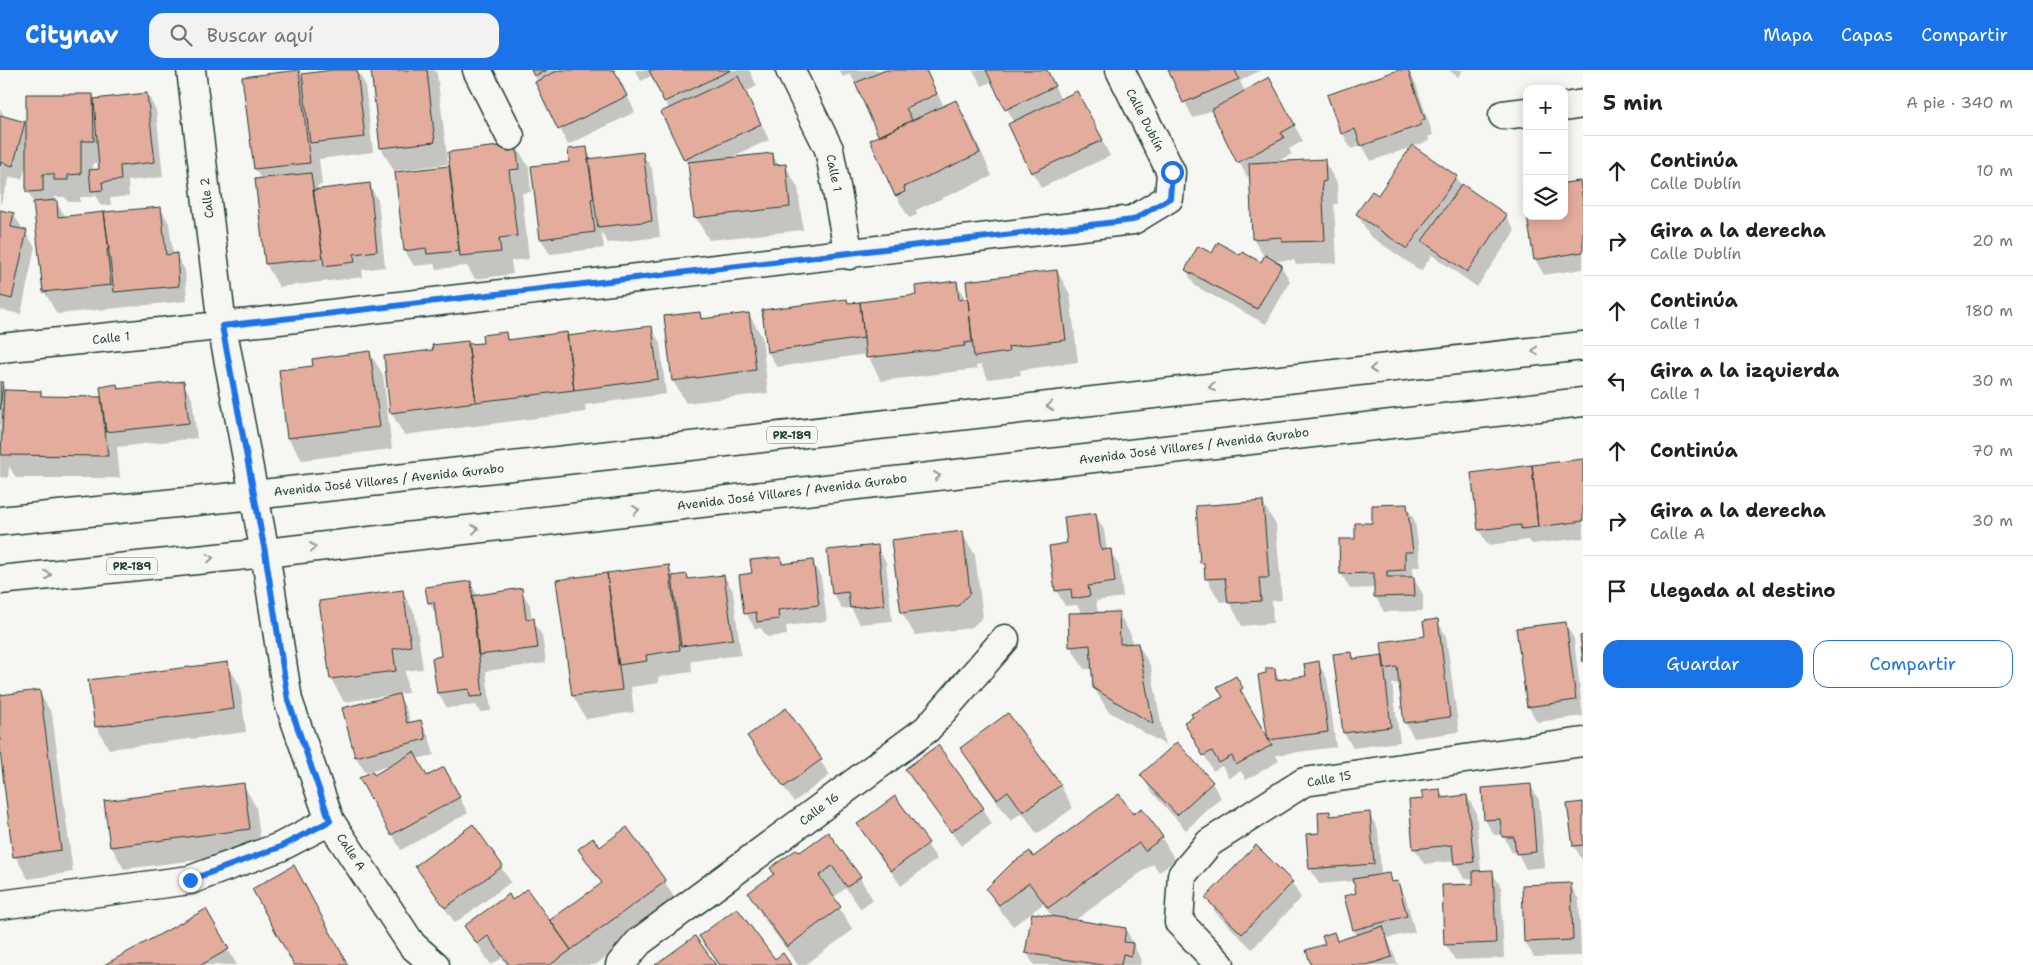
<!DOCTYPE html>
<html lang="es">
<head>
<meta charset="utf-8">
<style>
	:root { --surface:#fff; --page:#f2f2f2; --text:#202124; --muted:#757577; --line:#e0e0e0; --accent:#1a73e8 }
	body { margin:0; font-family:"Shantell Sans",sans-serif; background:var(--page); color:var(--text) }
	.controls { position:absolute; right:15px; top:15px; display:grid; overflow:hidden; border-radius:10px; box-shadow:0 2px 12px #0003 }
	.controls button { width:45px; height:45px; display:grid; place-items:center; padding:0; border:0; border-bottom:1px solid var(--line); background:var(--surface); color:var(--text); font:25px sans-serif }
	.stop { position:absolute; width:15px; height:15px; margin:-11px; border:4px solid #1a73e8; border-radius:50%; background:#fff }
	.stop.end { background:#1a73e8; border-color:#fff; box-shadow:0 1px 5px #0008 }
	.list { margin:0; padding:0; list-style:none }
	h2 { display:flex; justify-content:space-between; align-items:center; height:65px; margin:0; padding:0 20px; font-size:21px }
	h2 small { font-size:16px; font-weight:400; color:var(--muted) }
	.list li { display:grid; grid-template-columns:32px 1fr auto; gap:15px; align-items:center; box-sizing:border-box; height:70px; padding:0 20px; border-top:1px solid var(--line) }
	.list b { display:block; font-size:19px; white-space:nowrap }
	.list p { margin:0; font-size:16px; white-space:nowrap; color:var(--muted) }
	.list em { font-size:16px; font-style:normal; color:var(--muted) }
	.actions { display:flex; gap:10px; padding:15px 20px }
	.actions a { flex:1; padding:11px 0; border:1px solid var(--accent); border-radius:15px; text-align:center; font-size:18px; color:var(--accent) }
	.actions .main { background:var(--accent); color:#fff }
	.icon { flex:none; width:28px; height:28px; fill:none; stroke:currentColor; stroke-width:2; stroke-linecap:round; stroke-linejoin:round }
	.map { position:relative; flex:none; width:1583px; height:895px; overflow:hidden }
	header { display:flex; align-items:center; gap:30px; box-sizing:border-box; height:70px; padding:0 25px; background:var(--accent); color:#fff }
	header strong { font-size:24px }
	nav { display:flex; gap:28px; margin-inline-start:auto; font-size:18px }
	.search { width:350px; height:45px; background:var(--page); display:flex; align-items:center; gap:12px; box-sizing:border-box; padding:0 18px; border-radius:15px; color:var(--muted); font-size:19px }
	main { display:flex }
	aside { flex:1; background:var(--surface) }
	.map>svg:first-child { display:block }
</style>
</head>
<body>
<header>
<strong>Citynav</strong>
<div class="search"><svg class="icon" aria-label="search" viewBox="0 0 24 24"><circle cx="10" cy="10" r="6"/><path d="M15 15l6 6"/></svg>Buscar aquí</div>
<nav><a>Mapa</a><a>Capas</a><a>Compartir</a></nav>
</header>
<main>
<div class="map">
<svg width="1583" height="895" viewBox="0 0 1583 895">
	<rect width="100%" height="100%" fill="#f6f6f2"/>
	<filter id="ink" filterUnits="userSpaceOnUse"><feTurbulence type="fractalNoise" baseFrequency=".02" numOctaves="2"/><feDisplacementMap in="SourceGraphic" scale="10" xChannelSelector="R" yChannelSelector="G"/><feConvolveMatrix kernelMatrix="1 2 1 2 8 2 1 2 1" color-interpolation-filters="sRGB"/></filter>
	<g filter="url(#ink)">
		<!-- shadow -->
		<path fill="#0003" fill-rule="evenodd" d="M343,0H357L365,14L373,82L319,89L322,115L317,116L319,120L369,115L378,130L385,197L362,200L363,207L279,217L266,194L256,110L261,109L255,99L244,8L298,1L304,11Z
			M372,0H434L437,4L448,94L394,101L381,78Z
			M532,0H615L635,42L568,75Z
			M635,0H749L757,16L746,22L769,70L729,88L772,84L779,96L785,95L798,118L803,160L709,170L696,148L690,98L685,89L669,39L653,5L641,11Z
			M839,0H926L944,37L956,32L969,54L992,106L916,140L917,145L909,148L896,126L872,71L880,67L858,18L850,4L843,7Z
			M973,0H1047L1061,30L1092,50L1110,86L1041,118L1009,54L1014,52L993,11L982,16Z
			M1169,0H1261L1240,11L1245,22L1268,9L1303,71L1289,79L1292,84L1274,93L1324,91L1337,113L1338,134H1334L1337,193L1296,195L1294,190L1273,191L1281,196L1290,211L1266,254L1195,216L1186,200L1212,185L1240,186L1261,194L1265,188L1253,169L1251,105L1247,107L1212,40L1193,48Z
			M1401,0H1408L1416,14L1433,65L1428,67L1429,71L1412,77L1456,107L1461,115L1506,146L1515,161L1477,217L1432,185L1421,201L1370,166L1357,144L1378,127L1412,77L1371,91L1362,75L1351,79L1343,64L1329,26Z
			M1449,0H1463L1458,7Z
			M147,24L156,40L163,107L128,111L129,126L110,128L111,135L101,136L94,123V127H80V132H68L65,127H55V131L66,147L160,138L169,153L173,185H176L185,200L187,231L57,244L44,221L35,135L28,122L27,93L22,109L10,107L0,135V38L5,48L24,53L27,59L93,25L96,30ZM93,93H100V100H93Z
			M516,75L529,98L531,122L522,123L529,189L511,191L513,204L475,209L467,196L437,199L434,194L414,196L405,181L449,97L451,102Z
			M586,78L592,90L643,84L652,99L660,167L608,173L601,161L604,178L550,184L541,169L570,93Z
			M1579,112L1583,119V199L1544,205L1535,189L1564,146Z
			M0,141L13,144L35,177L21,244L0,240Z
			M1057,201L1070,224L1078,292L1020,300L1021,305L988,309L981,295L976,296L977,299L881,311L867,284L777,297L768,282L849,234L917,226L956,212L966,230H969Z
			M699,243L703,250L749,244L762,267L768,323L686,333L673,311Z
			M651,257L660,273L666,324L585,335L586,342L404,365L391,342L434,281L484,274L505,264L509,271L568,267Z
			M370,283L383,305L392,379L302,390L288,368L314,297Z
			M0,313L7,321L40,322L43,327L100,328L104,334L116,315L119,320L183,313L192,328L197,368L117,377L120,408H16L9,396L8,408L0,407Z
			M1583,390V468L1532,474L1529,470L1488,475L1479,460Z
			M1263,433L1276,455L1282,530L1272,531L1273,553L1242,556L1229,531L1220,532L1207,509L1206,500L1202,493Z
			M1406,436L1415,451L1421,497H1413V508L1423,524V541L1384,542L1375,526V518L1350,519L1341,503L1356,470L1373,454Z
			M1095,444L1104,460L1107,481H1110L1119,496L1123,527L1096,531L1098,543H1118L1131,565L1132,575L1138,574L1151,597L1165,675L1108,641L1094,618L1093,599H1084L1071,577L1082,544L1077,535L1065,536L1056,520L1069,474Z
			M962,463L975,485L983,547L971,558L915,565L902,543Z
			M877,477L886,492L892,551L860,554L851,538L842,539L833,523Z
			M780,488L784,495L812,492L821,507L827,551L786,556L787,565L767,567L761,558L755,559L746,543L753,504Z
			M668,496L674,507L687,505L690,510L724,506L733,521L741,585L691,591L692,602L658,607L659,613L631,617L634,642L586,649L573,626L557,511Z
			M470,513L478,526L521,520L530,535L532,550L542,565L546,593L486,601L491,641L480,642L476,635L447,638L438,623L434,589L442,587L437,546L429,532Z
			M402,521L415,544L423,599L405,601L408,623L398,624L407,641L411,654L420,651L429,667L434,685L416,689L427,707L443,698L468,743L401,780L361,708L374,707L393,695L365,702L356,687L390,625L344,632L331,609L320,532Z
			M1437,550L1446,566L1459,662L1414,668L1405,652L1400,613L1392,614L1400,672L1353,678L1344,663L1352,583L1356,590L1384,586L1426,567Z
			M1565,553L1574,569L1583,646L1537,652L1528,636Z
			M227,593L240,616L246,662L109,679L96,656Z
			M1318,593L1327,608L1336,677L1276,685L1279,691L1246,710L1241,701L1229,708L1222,696L1213,701L1186,652L1224,627L1236,608L1268,672L1260,606L1268,604L1274,599L1281,611L1307,607Z
			M39,622L52,644L73,802L28,809L15,786L0,671V626Z
			M785,640L830,705L794,732L749,666Z
			M1177,674L1212,713L1221,728L1186,760L1151,721L1142,706Z
			M962,678L1060,715L1073,738L1037,764L1022,742L1011,751L975,701Z
			M907,700L983,738L992,754L961,776Z
			M243,714L256,737L262,782L124,799L111,776Z
			M1530,715L1539,730L1545,797L1526,799L1517,782L1512,783L1503,765H1494L1485,750Z
			M1439,720L1444,728L1467,726L1476,742L1481,802H1492L1501,817L1504,888L1455,890L1446,875L1475,815L1474,808L1464,809L1455,791L1424,794L1415,779L1424,730Z
			M895,728L937,789L901,816L858,754Z
			M1583,733V791L1574,776Z
			M1329,743L1331,747L1369,744L1378,759L1381,805L1389,804L1393,813L1397,812L1406,828L1415,862L1388,868L1398,895H1312L1334,863L1338,872L1357,866L1354,860L1358,824L1354,811L1319,814L1310,798Z
			M1133,746L1162,768L1175,790L1159,802L1153,794L1074,851L1126,859L1141,890L1140,895H1034L1027,883L1053,848L1043,834L1013,856L1001,842L988,819L1032,789Z
			M472,756L511,812L455,853L416,797Z
			M627,758L665,812L678,835L595,895H507L502,888L491,895L466,856L512,832L550,852L602,814L580,779H599Z
			M827,764L860,808L873,830L861,839L846,818L833,828L853,860L805,895H798L762,846L749,823Z
			M1256,777L1292,813L1301,828L1252,879L1216,843L1207,828Z
			M1570,814L1579,830L1581,886L1534,887L1525,872Z
			M205,840L237,895H107Z
			M700,867L775,891L789,895H719Z"/>
		<!-- building -->
		<path fill="#e4ac9d" stroke="#1f3d34" d="M299,0L310,93L254,99L242,7Z
			M332,0H357L365,67L310,73L302,4Z
			M371,0H427L435,72L380,78Z
			M531,0H547L534,6Z
			M559,0H614L627,26L558,60L535,12Z
			M649,0H731L664,32Z
			M886,0H926L937,24L906,38L912,50L879,67L855,13Z
			M986,0H1047L1055,16L1005,40Z
			M1168,0H1235L1239,9L1183,33Z
			M1398,0H1408L1425,49L1420,51L1421,55L1361,76L1355,59L1341,64L1327,25Z
			M738,6L761,54L684,90L661,42Z
			M1269,7L1295,55L1281,63L1284,68L1237,93L1211,40Z
			M1077,21L1103,70L1031,103L1008,54Z
			M147,23L155,92L120,96L121,110L102,112L103,120L91,121L89,100L99,99L94,29Z
			M26,24H93L94,71H81V104L68,105V110H54V104H43V121L26,122Z
			M956,30L980,83L904,117L905,122L895,126L870,70Z
			M0,45L25,52L13,96L1,92L0,96Z
			M516,74L519,99L509,100L517,166L499,168L501,182L460,186L448,82Z
			M1412,75L1457,106L1407,179L1356,144L1372,121L1378,125Z
			M587,77L594,128L591,129L595,162L540,169L531,96L569,92L568,79Z
			M643,82L652,151L598,157L588,89Z
			M773,83L774,95L786,94L790,137L694,148L688,92Z
			M1325,89L1326,111L1322,112L1325,171L1282,172V167L1252,169L1249,93Z
			M449,96L459,181L427,184L426,178L404,181L395,102Z
			M311,103L323,188L265,194L255,109Z
			M1580,111L1583,131V182L1534,190L1527,146H1564V113Z
			M370,113L377,181L354,184L355,192L324,196L313,120Z
			M1462,114L1507,145L1467,202L1422,171Z
			M1527,119V144L1523,120Z
			M57,130L58,147L104,142L109,179H107L111,215L43,222L33,132Z
			M161,137L166,185L177,183L179,216L114,222L104,142Z
			M0,140L14,143L11,157L27,160L12,229L0,226Z
			M1218,172L1240,185L1242,182L1261,192L1265,185L1282,195L1257,239L1185,200L1198,176L1212,183Z
			M1057,200L1066,270L1008,277L1009,282L974,287L966,211Z
			M957,211L959,230L968,228L972,272L964,273L965,276L866,288L860,232L916,225L915,216Z
			M847,229L848,233L860,232L864,268L767,282L762,240Z
			M700,242L701,249L749,243L756,300L672,311L664,246Z
			M652,256L658,309L574,320L567,266Z
			M506,262L507,270L567,262L574,320L476,332L468,274L483,273L482,265Z
			M468,271L476,332L390,343L384,286L433,280L432,275Z
			M370,281L380,357L287,368L279,300L313,296L312,289Z
			M184,311L189,353L106,362L100,317L117,314L118,319Z
			M0,312H3L0,340Z
			M4,320L41,321V326L101,327L108,386L1,385Z
			M1583,389V451L1538,457L1532,395Z
			M1532,395L1538,457L1521,459V455L1478,460L1471,403Z
			M1263,431L1269,508H1259L1261,531L1228,533L1225,508L1205,509L1204,493H1200L1196,436Z
			M1407,434L1413,482H1405V500L1387,501V507H1414L1415,526L1374,527V503L1340,504L1339,469H1355V453H1372V435Z
			M1096,443L1101,480L1111,479L1115,512L1088,516L1090,526L1072,529L1071,519L1055,521L1049,476L1067,473L1064,447Z
			M963,461L970,523L958,536L901,543L891,470Z
			M878,475L884,535L850,538L848,522L832,524L827,480Z
			M781,487L782,494L813,490L819,535L778,540L779,549L757,552L756,542L744,544L739,505L752,503L750,490Z
			M669,495L680,580L646,585L647,591L618,595L607,503Z
			M607,503L622,620L572,626L556,510Z
			M687,504L688,509L724,505L733,569L681,576L672,506Z
			M471,511L483,626L470,627L469,619L437,623L432,588L441,586L434,532L428,533L425,517Z
			M522,518L526,549L534,548L538,578L478,585L472,526Z
			M403,520L411,576L393,579L396,601L330,609L319,531Z
			M1119,542L1120,574L1138,573L1153,654L1093,618L1090,575L1069,577L1068,543Z
			M1438,549L1450,647L1404,653L1397,597L1384,599L1381,572L1425,566L1423,551Z
			M1566,552L1576,630L1527,637L1516,558Z
			M1583,565V592L1580,566Z
			M1352,582L1353,589L1383,585L1391,657L1343,663L1333,584Z
			M1319,591L1328,662L1268,670L1258,605L1266,603V598H1275L1276,610L1306,606L1304,594Z
			M228,592L234,639L95,657L88,610Z
			M1236,606L1243,618L1240,620L1272,675L1236,695L1232,686L1219,693L1212,681L1203,686L1184,652L1193,647L1191,644L1223,627L1217,617Z
			M40,620L61,780L13,787L0,681V625Z
			M399,624L407,653L421,650L426,669L355,687L342,638Z
			M786,638L822,689L784,717L747,666Z
			M1008,643L1061,715L1023,742L1008,721L997,729L960,678Z
			M1177,672L1213,712L1177,745L1140,705Z
			M938,675L984,738L951,762L905,699Z
			M414,682L427,706L444,697L460,727L391,765L359,708L372,701L374,705Z
			M244,713L250,759L110,777L104,731Z
			M1531,714L1536,782L1516,784L1514,767H1502L1500,749L1484,750L1482,718Z
			M1440,719L1441,728L1467,725L1474,792L1454,794L1452,775L1413,779L1409,730L1423,729L1421,721Z
			M1119,724L1133,744L1142,738L1163,767L1145,781L1139,773L1048,838L1029,813L999,835L986,819L1012,793L1030,781L1033,787Z
			M895,726L929,773L891,801L857,754Z
			M1583,732V775L1573,776L1567,734Z
			M1330,741V746L1370,742L1374,794L1309,799L1306,764L1319,763L1318,742Z
			M473,754L503,796L445,838L415,796Z
			M627,757L666,811L571,880L550,850L602,813L578,779L593,768L600,777Z
			M828,762L861,807L847,817L832,796L819,806L841,837L787,877L748,823L774,804L770,798L797,779L800,782Z
			M1256,775L1293,812L1242,864L1205,828Z
			M294,795L348,895H294L252,819Z
			M1493,800L1496,873L1444,875L1442,815L1473,814V801Z
			M1389,803L1391,812L1398,811L1407,846L1353,860L1344,826L1356,823L1353,809Z
			M1571,813L1573,870L1524,872L1522,815Z
			M527,819L571,880L550,895H509L488,866L477,874L464,856L509,824L512,830Z
			M737,838L775,889L783,883L791,895H720L699,866Z
			M206,839L229,879L201,895H104Z
			M1032,843L1126,858L1124,872L1133,873L1131,886L1123,884L1121,895H1102L1025,883Z
			M1383,856L1392,887L1367,895H1311L1306,880L1325,874L1322,866L1334,862L1337,871Z
			M695,866L716,895H655Z"/>
		<g fill="none" stroke-linecap="round" stroke-linejoin="round">
			<!-- street casing -->
			<g stroke="#1f3d34" stroke-width="31">
				<path id="street" d="M191,0L222,256L265,483L288,630L330,751L412,875L435,895
					M477,0L510,66
					M790,0L829,79L849,185
					M1564,37L1583,34
					M1503,45L1527,42
					M0,278L279,250L1133,150L1169,128L1171,102L1120,0
					M0,835L190,810L280,777L330,751
					M620,895L639,872L927,659L1005,569
					M1220,895L1179,852L1182,805L1209,773L1304,712L1583,672"/>
			</g>
			<!-- primary casing -->
			<g stroke="#1f3d34" stroke-width="31">
				<path id="primary" d="M0,451L254,425L1583,276
					M0,510L265,483L1583,332"/>
			</g>
			<!-- street -->
			<use href="#street" stroke="#f6f6f2" stroke-width="28"/>
			<!-- primary -->
			<use href="#primary" stroke="#f6f6f2" stroke-width="28"/>
		</g>
		<!-- one-way arrows -->
		<defs><path id="oneway-chevron" d="M-2-3.5L2.5 0L-2 3.5" fill="none" stroke-width="1.6" stroke-linecap="round" stroke-linejoin="round" transform="scale(1.25)"/></defs>
		<g stroke="#8a9a93">
			<use href="#oneway-chevron" transform="translate(1535 281) rotate(174)"/>
			<use href="#oneway-chevron" transform="translate(1373 299) rotate(174)"/>
			<use href="#oneway-chevron" transform="translate(1212 317) rotate(174)"/>
			<use href="#oneway-chevron" transform="translate(1050 336) rotate(174)"/>
			<use href="#oneway-chevron" transform="translate(937 406) rotate(-7)"/>
			<use href="#oneway-chevron" transform="translate(636 440) rotate(-7)"/>
			<use href="#oneway-chevron" transform="translate(475 459) rotate(-7)"/>
			<use href="#oneway-chevron" transform="translate(313 477) rotate(-7)"/>
			<use href="#oneway-chevron" transform="translate(210 488) rotate(-6)"/>
			<use href="#oneway-chevron" transform="translate(48 505) rotate(-6)"/>
		</g>
	</g>
	<g fill="none" stroke-linecap="round" stroke-linejoin="round" filter="url(#ink)">
		<!-- route -->
		<path stroke="#1a73e8" stroke-width="6" d="M190,810L280,777L330,751L288,630L265,482L222,256L1133,150L1170,128L1172,102"/>
	</g>
	<g text-anchor="middle" stroke-width="4" stroke-linejoin="round" paint-order="stroke">
		<!-- shield labels -->
		<g fill="#f6f6f2" stroke="#60746d" stroke-width="1">
			<rect x="767" y="356.5" width="50" height="17" rx="4"/>
			<rect x="107" y="487.5" width="50" height="17" rx="4"/>
		</g>
		<g font-size="11" font-weight="bold" fill="#1f3d34">
			<text x="792" y="369">PR-189</text>
			<text x="132" y="500">PR-189</text>
		</g>
		<!-- street labels -->
		<g font-size="12" fill="#1f3d34" stroke="#f6f6f2">
			<text transform="translate(1145 50) rotate(63)" y="4">Calle Dublín</text>
			<text transform="translate(834 103) rotate(79)" y="4">Calle 1</text>
			<text transform="translate(207 128) rotate(-97)" y="4">Calle 2</text>
			<text transform="translate(111 268) rotate(-6)" y="4">Calle 1</text>
			<text transform="translate(1194 376) rotate(-7)" y="4">Avenida José Villares / Avenida Gurabo</text>
			<text transform="translate(389 410) rotate(-6)" y="4">Avenida José Villares / Avenida Gurabo</text>
			<text transform="translate(792 422) rotate(-7)" y="4">Avenida José Villares / Avenida Gurabo</text>
			<text transform="translate(1329 709) rotate(-10)" y="4">Calle 15</text>
			<text transform="translate(819 739) rotate(-37)" y="4">Calle 16</text>
			<text transform="translate(351 782) rotate(56)" y="4">Calle A</text>
		</g>
	</g>
</svg>
<div class="controls">
<button>+</button>
<button>−</button>
<button><svg class="icon" aria-label="layers" viewBox="0 0 24 24"><path d="M12 4l9 5-9 5-9-5zM3 14l9 5 9-5"/></svg></button>
</div>
<div class="stop" style="left:1172px;top:102px"></div>
<div class="stop end" style="left:190px;top:810px"></div>
</div>
<aside>
<h2>5 min<small>A pie · 340 m</small></h2>
<ul class="list">
<li><svg class="icon" aria-label="ahead" viewBox="0 0 24 24"><path d="M12 20V5M6 11l6-6 6 6"/></svg><div><b>Continúa</b><p>Calle Dublín</p></div><em>10 m</em></li>
<li><svg class="icon" aria-label="right" viewBox="0 0 24 24"><path d="M7 20v-9h11M14 6l5 5-5 5"/></svg><div><b>Gira a la derecha</b><p>Calle Dublín</p></div><em>20 m</em></li>
<li><svg class="icon" aria-label="ahead" viewBox="0 0 24 24"><path d="M12 20V5M6 11l6-6 6 6"/></svg><div><b>Continúa</b><p>Calle 1</p></div><em>180 m</em></li>
<li><svg class="icon" aria-label="left" viewBox="0 0 24 24"><path d="M17 20v-9H6M10 6l-5 5 5 5"/></svg><div><b>Gira a la izquierda</b><p>Calle 1</p></div><em>30 m</em></li>
<li><svg class="icon" aria-label="ahead" viewBox="0 0 24 24"><path d="M12 20V5M6 11l6-6 6 6"/></svg><div><b>Continúa</b></div><em>70 m</em></li>
<li><svg class="icon" aria-label="right" viewBox="0 0 24 24"><path d="M7 20v-9h11M14 6l5 5-5 5"/></svg><div><b>Gira a la derecha</b><p>Calle A</p></div><em>30 m</em></li>
<li><svg class="icon" aria-label="arrive" viewBox="0 0 24 24"><path d="M6 21V4h12l-3 4 3 4H6"/></svg><div><b>Llegada al destino</b></div></li>
</ul>
<div class="actions"><a class="main">Guardar</a><a>Compartir</a></div>
</aside>
</main>
</body>
</html>
